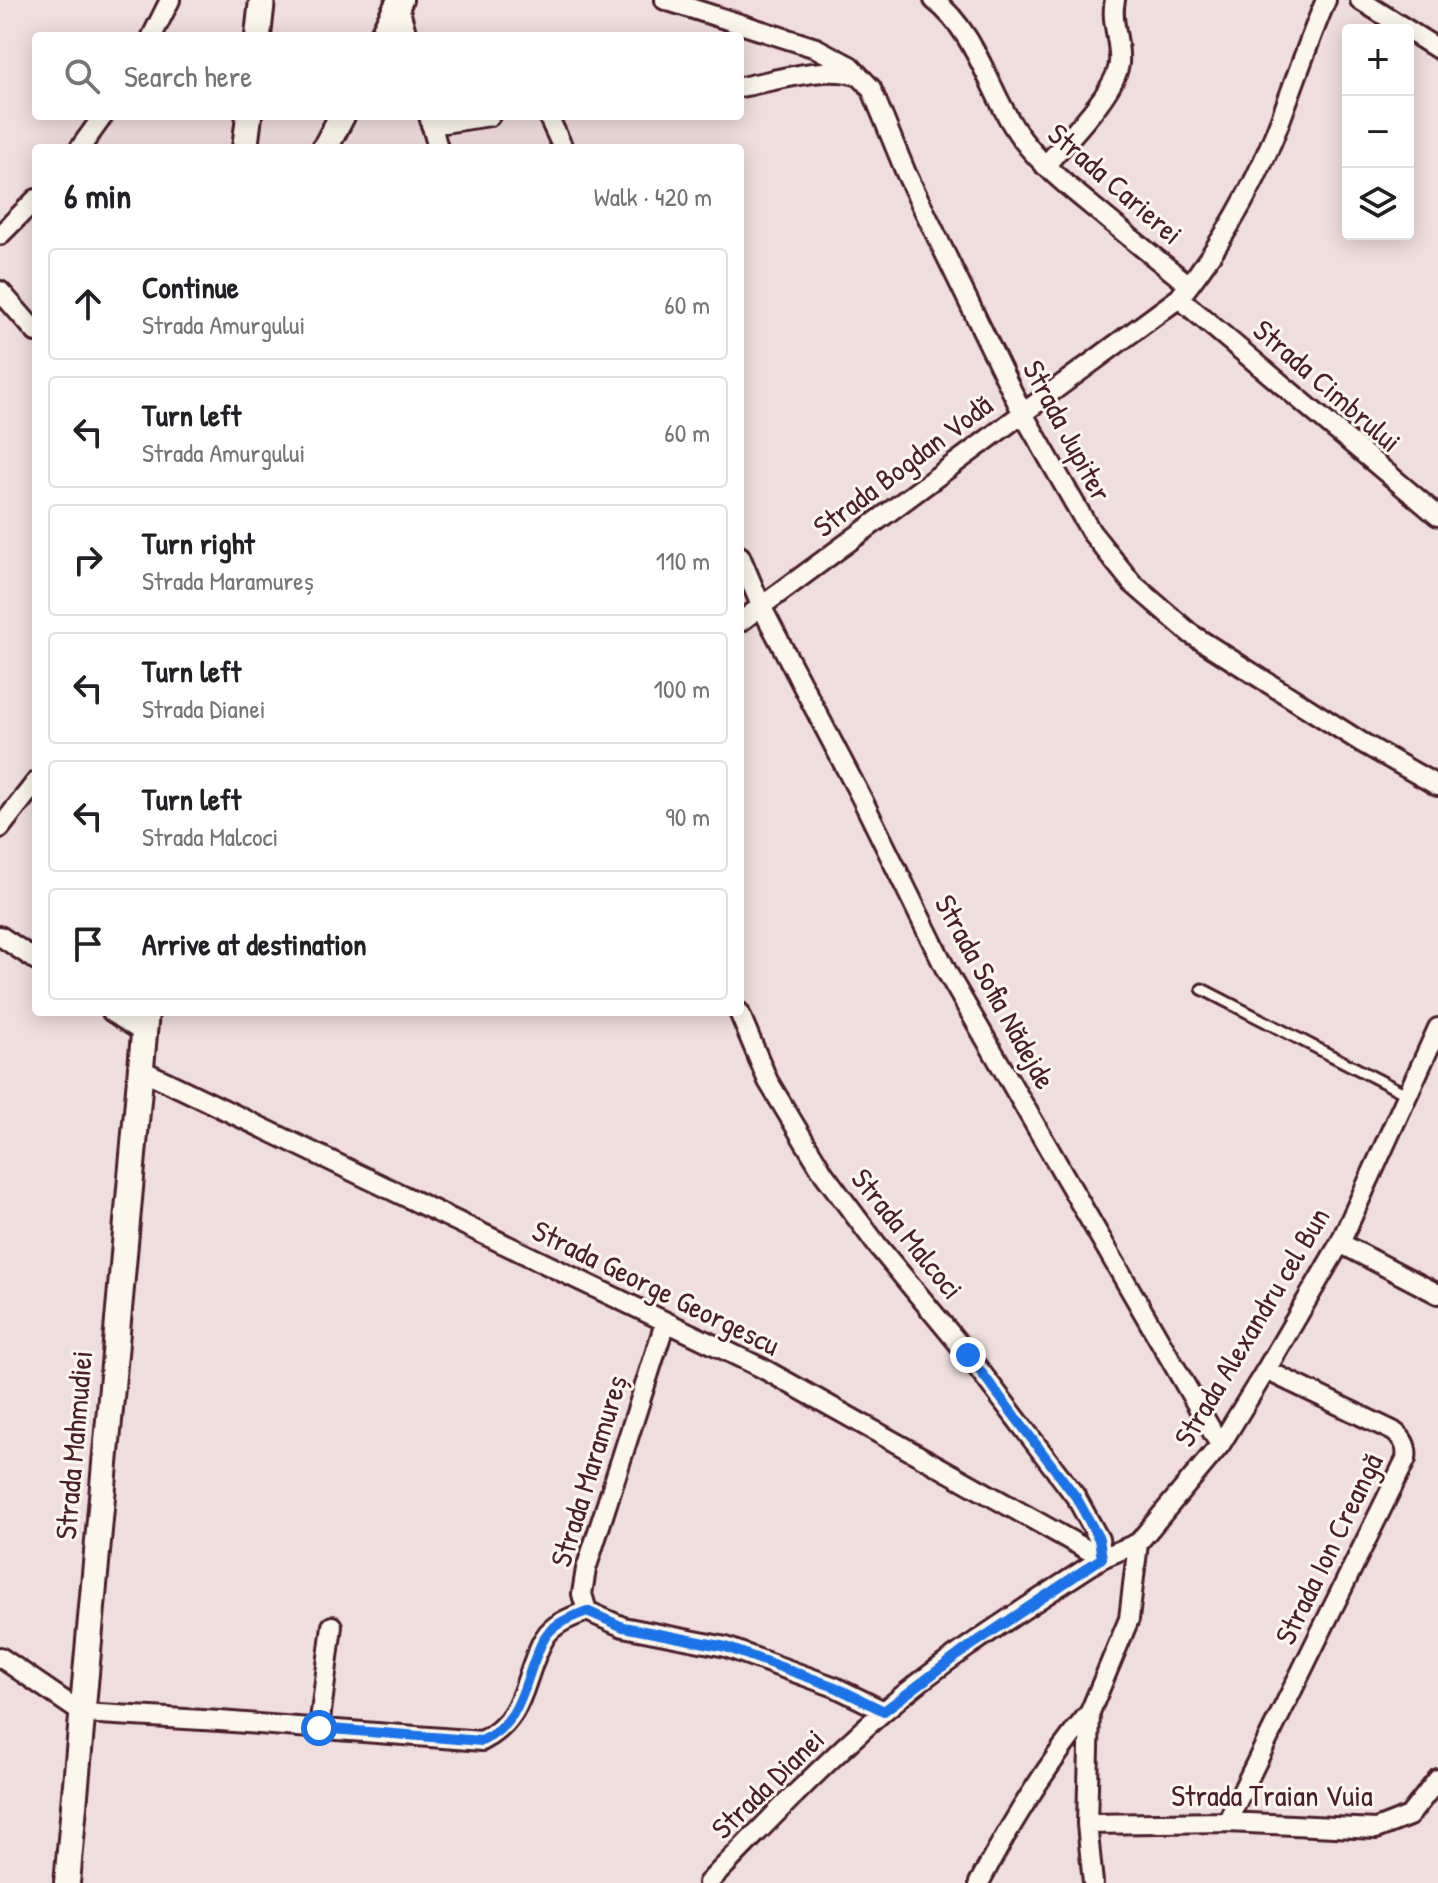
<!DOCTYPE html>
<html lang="en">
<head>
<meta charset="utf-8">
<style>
	:root { --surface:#fff; --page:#f2f2f2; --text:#202124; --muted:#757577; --line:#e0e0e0 }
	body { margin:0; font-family:"Patrick Hand",sans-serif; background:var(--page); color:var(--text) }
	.controls { position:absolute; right:24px; top:24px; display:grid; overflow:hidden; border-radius:8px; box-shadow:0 4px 20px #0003 }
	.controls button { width:72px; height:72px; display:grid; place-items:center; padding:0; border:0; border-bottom:2px solid var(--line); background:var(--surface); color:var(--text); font:40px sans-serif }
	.stop { position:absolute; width:24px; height:24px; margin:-18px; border:6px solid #1a73e8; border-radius:50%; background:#fff }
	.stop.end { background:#1a73e8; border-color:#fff; box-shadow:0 2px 8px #0008 }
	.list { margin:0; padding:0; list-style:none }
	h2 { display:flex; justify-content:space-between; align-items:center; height:104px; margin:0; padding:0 32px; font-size:34px }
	h2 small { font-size:26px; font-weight:400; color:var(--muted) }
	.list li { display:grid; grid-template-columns:52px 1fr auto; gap:24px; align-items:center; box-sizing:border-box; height:112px; margin:0 16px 16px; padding:0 16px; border:2px solid var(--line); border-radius:8px }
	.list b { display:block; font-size:30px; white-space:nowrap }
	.list p { margin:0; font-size:26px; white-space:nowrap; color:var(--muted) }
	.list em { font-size:26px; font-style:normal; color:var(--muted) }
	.icon { flex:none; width:44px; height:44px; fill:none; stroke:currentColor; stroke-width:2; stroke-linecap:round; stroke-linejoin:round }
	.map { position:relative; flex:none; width:1438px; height:1883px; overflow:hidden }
	.search { position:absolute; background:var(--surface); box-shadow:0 4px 20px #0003; left:32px; top:32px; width:712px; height:88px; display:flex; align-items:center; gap:20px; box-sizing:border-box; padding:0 28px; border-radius:8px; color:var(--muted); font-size:30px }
	.panel { position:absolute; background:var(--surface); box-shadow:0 4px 20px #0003; left:32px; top:144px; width:712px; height:872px; border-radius:8px }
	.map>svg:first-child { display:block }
</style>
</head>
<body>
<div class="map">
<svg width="1438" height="1883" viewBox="0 0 1438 1883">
	<rect width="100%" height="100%" fill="#f0dddd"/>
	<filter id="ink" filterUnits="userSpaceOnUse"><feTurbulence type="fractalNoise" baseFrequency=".0125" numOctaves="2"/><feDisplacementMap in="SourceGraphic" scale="16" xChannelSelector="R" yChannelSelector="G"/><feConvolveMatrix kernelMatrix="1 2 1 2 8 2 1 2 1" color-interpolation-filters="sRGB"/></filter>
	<g filter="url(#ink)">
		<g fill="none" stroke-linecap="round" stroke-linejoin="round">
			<!-- lane casing -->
			<g stroke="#4a1f2b" stroke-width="15">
				<path id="lane" d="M1202,989L1408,1095"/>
			</g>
			<!-- street casing -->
			<g stroke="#4a1f2b" stroke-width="24">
				<path id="street" d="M397,0L407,36
					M665,0L816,48L850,66L871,88L906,173L1022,412L1091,532L1132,583L1191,634L1361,742L1438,786
					M934,0C979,35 989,95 1022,139C1043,167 1071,189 1098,211C1128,236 1159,261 1189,285
					M1360,0L1438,49
					M152,36L170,0
					M740,87C775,81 826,64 859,76
					M429,116L438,148
					M548,116L563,148
					M431,125L490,116
					M80,148L103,116
					M1045,166C1064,143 1117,91 1119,63C1121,42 1110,21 1115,0
					M0,235L36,199
					M0,291L36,332
					M1179,298L1438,516
					M740,556L762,608L862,799L948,974L1220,1445
					M740,622L1179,298C1221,246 1256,184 1280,121C1295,81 1309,40 1326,0
					M0,828L36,782
					M0,936L36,960
					M112,1012L144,1033
					M140,1069L762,1368L1102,1558L1138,1543
					M1340,1243L1438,1294
					M587,1611L623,1627L726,1647L835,1687L884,1711
					M587,1611L582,1594L586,1569L665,1323
					M0,1657L82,1713L220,1721L482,1741C528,1718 522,1675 545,1637C554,1623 572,1617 587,1611
					M319,1728L332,1626
					M1227,1822L1406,1459C1408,1446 1403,1438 1393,1431L1266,1370
					M1087,1824L1227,1822L1376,1829L1409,1816L1438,1779
					M708,1883C764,1825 821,1766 883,1712C950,1654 1028,1607 1102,1558L1099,1539L1076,1497L968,1355L877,1245L824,1174L768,1081L739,1012
					M979,1883C1011,1823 1047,1764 1090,1712
					M1093,1883L1087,1824L1090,1712L1129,1619L1138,1543L1220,1445L1266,1370L1340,1243L1438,1028"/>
			</g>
			<!-- secondary casing -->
			<g stroke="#4a1f2b" stroke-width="30">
				<path id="secondary" d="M258,36L262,0
					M382,36L400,0
					M245,148L249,116
					M325,148L342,116
					M67,1883L146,1012"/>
			</g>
			<!-- lane -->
			<use href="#lane" stroke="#fbf7ec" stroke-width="9"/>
			<!-- street -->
			<use href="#street" stroke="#fbf7ec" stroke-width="18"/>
			<!-- secondary -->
			<use href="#secondary" stroke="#fbf7ec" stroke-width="24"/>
		</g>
	</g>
	<g fill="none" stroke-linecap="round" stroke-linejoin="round" filter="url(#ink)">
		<!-- route -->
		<path stroke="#1a73e8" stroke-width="10" d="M319,1728L482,1741C528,1718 522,1676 545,1637C554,1623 572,1617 587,1611L623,1627L726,1647L835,1687L884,1711L966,1649L1102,1558L1099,1539L1076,1497L968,1355"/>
	</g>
	<g text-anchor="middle" stroke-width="6" stroke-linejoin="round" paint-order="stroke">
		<!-- street labels -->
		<g font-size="30" fill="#4a1f2b" stroke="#fbf7ec">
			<text transform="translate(1115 184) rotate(41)" y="10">Strada Carierei</text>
			<text transform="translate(1327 386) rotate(41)" y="10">Strada Cimbrului</text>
			<text transform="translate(1067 431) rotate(62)" y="10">Strada Jupiter</text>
			<text transform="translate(903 466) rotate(-37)" y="10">Strada Bogdan Vodă</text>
			<text transform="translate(995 992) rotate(61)" y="10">Strada Sofia Nădejde</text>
			<text transform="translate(907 1234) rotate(51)" y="10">Strada Malcoci</text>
			<text transform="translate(656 1288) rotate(26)" y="10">Strada George Georgescu</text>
			<text transform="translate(1252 1327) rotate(-59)" y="10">Strada Alexandru cel Bun</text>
			<text transform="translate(74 1445) rotate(-85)" y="10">Strada Mahmudiei</text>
			<text transform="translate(589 1471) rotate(-73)" y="10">Strada Maramureș</text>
			<text transform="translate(1329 1549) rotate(-64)" y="10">Strada Ion Creangă</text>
			<text transform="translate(768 1784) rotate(-44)" y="10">Strada Dianei</text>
			<text x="1272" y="1806">Strada Traian Vuia</text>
		</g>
	</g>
</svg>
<div class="controls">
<button>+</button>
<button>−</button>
<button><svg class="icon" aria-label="layers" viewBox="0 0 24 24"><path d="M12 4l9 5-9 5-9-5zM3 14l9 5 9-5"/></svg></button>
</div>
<div class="stop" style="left:319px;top:1728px"></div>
<div class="stop end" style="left:968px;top:1355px"></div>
<div class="search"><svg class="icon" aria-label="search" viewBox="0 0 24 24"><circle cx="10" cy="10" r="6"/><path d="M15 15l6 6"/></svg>Search here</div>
<section class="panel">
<h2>6 min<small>Walk · 420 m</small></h2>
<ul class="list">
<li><svg class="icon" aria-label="ahead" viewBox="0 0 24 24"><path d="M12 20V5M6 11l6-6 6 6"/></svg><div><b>Continue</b><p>Strada Amurgului</p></div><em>60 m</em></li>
<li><svg class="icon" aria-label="left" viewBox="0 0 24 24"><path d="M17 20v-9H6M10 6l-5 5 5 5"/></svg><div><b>Turn left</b><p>Strada Amurgului</p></div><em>60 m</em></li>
<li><svg class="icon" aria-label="right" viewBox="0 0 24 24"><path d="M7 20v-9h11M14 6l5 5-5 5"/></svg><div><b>Turn right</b><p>Strada Maramureș</p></div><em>110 m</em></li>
<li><svg class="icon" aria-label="left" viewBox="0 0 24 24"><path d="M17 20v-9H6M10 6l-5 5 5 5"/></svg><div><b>Turn left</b><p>Strada Dianei</p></div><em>100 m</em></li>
<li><svg class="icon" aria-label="left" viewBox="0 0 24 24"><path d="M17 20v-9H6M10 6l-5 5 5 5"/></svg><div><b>Turn left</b><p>Strada Malcoci</p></div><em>90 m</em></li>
<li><svg class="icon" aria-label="arrive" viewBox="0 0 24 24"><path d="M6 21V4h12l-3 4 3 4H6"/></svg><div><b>Arrive at destination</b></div></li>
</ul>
</section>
</div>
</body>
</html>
